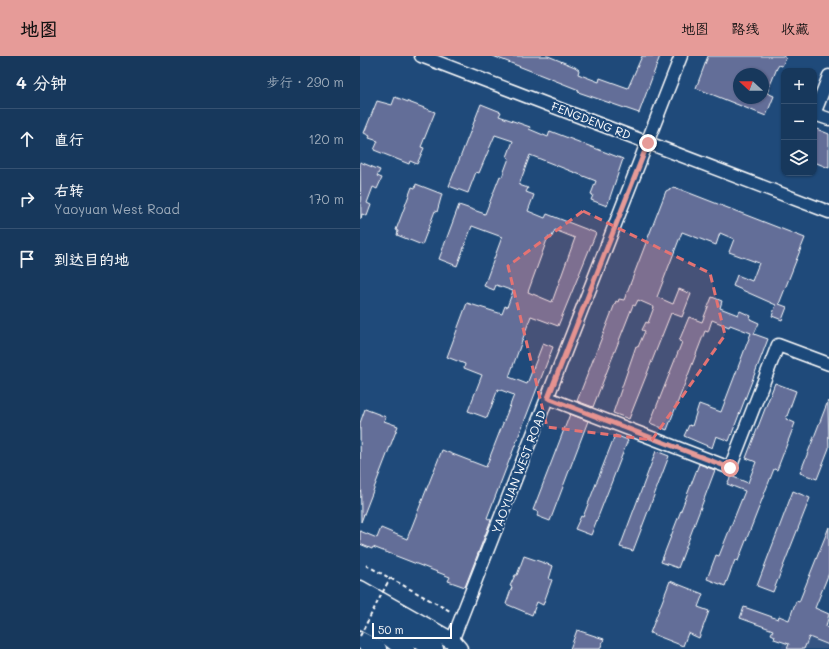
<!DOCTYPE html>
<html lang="zh">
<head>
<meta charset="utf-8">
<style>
	:root { --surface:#17385c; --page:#203f62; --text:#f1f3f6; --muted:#9eacbb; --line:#365272; --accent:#e69b98 }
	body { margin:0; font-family:Mali,"LXGW WenKai TC",sans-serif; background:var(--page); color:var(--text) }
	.controls { position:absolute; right:12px; top:12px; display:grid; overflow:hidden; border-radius:8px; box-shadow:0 1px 3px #0004 }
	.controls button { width:36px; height:36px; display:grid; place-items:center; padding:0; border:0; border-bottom:1px solid var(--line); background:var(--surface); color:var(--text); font:20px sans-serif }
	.compass { position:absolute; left:373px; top:12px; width:36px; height:36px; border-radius:50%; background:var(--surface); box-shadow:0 1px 3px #0004; rotate:291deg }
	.scale { position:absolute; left:12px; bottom:10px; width:80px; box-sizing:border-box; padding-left:4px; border:2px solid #fff; border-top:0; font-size:11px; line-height:14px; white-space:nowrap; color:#fff; -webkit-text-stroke:3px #1f4a7a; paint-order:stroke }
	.stop { position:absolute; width:12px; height:12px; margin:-9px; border:3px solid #e69b98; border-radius:50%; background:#fff }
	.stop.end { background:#e69b98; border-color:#fff; box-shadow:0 1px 4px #0008 }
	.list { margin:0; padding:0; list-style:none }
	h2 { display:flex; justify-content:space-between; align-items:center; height:52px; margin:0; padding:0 16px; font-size:17px }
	h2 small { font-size:13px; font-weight:400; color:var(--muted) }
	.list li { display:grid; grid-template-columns:26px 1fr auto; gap:12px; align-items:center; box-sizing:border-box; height:60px; padding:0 16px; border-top:1px solid var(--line) }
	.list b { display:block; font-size:15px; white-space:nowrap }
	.list p { margin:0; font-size:13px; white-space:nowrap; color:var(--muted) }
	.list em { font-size:13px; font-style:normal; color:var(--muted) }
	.icon { flex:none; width:22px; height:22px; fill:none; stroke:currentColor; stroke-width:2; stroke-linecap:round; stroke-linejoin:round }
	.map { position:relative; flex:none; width:469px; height:593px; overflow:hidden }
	header { display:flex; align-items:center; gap:24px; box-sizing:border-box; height:56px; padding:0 20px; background:var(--accent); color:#111 }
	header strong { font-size:19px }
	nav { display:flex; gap:22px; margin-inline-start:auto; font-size:14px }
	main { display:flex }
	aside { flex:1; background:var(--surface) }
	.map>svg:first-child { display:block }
</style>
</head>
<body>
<header>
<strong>地图</strong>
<nav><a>地图</a><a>路线</a><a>收藏</a></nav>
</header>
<main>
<aside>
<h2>4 分钟<small>步行 · 290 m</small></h2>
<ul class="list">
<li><svg class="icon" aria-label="ahead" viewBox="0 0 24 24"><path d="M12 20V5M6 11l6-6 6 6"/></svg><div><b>直行</b></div><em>120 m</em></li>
<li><svg class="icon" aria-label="right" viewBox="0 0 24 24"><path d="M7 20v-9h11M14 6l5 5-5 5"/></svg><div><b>右转</b><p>Yaoyuan West Road</p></div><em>170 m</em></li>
<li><svg class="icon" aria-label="arrive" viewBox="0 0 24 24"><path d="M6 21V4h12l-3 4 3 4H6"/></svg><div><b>到达目的地</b></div></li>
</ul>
</aside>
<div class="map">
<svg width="469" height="593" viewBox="0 0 469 593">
	<rect width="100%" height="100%" fill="#1f4a7a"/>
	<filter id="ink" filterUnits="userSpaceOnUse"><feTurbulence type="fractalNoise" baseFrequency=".025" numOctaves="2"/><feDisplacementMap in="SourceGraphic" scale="8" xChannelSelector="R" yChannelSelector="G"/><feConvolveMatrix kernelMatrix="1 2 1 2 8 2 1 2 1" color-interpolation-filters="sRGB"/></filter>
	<g filter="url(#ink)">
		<!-- built -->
		<path fill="#345583" d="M436,557L469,569V593H421Z"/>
		<!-- building -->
		<path fill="#646e98" stroke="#fff" fill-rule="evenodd" d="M133,0H188L215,11L219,14L218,18L239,26L240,22L268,32L282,0H300L279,57L218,36L219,34Z
			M348,0H423L426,2L422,10L419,9L417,12L407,37L414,40L406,60L336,32ZM379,18H403V42H379Z
			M35,41L75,56L61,91L64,92L57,108L50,105L49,108L14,94L18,85L9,82L10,80L4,77L17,45L32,49Z
			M121,48L141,56L139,60L170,71L169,73L188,81L190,75L263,103L247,150L231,144L233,139L231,138L236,125L170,99L159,129L168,132L166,136L174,139L168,155L185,162L187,158L236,177L198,270L171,260L149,321L167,328L183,287L193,291L127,462L131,464L105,531L88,525L90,521L13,491L12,493L0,488V475L17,482L21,472L47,483L82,394L126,411L154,339L138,333L127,362L108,355L122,319L104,312L105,308L87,301L107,247L142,258L145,250L147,251L153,235L136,229L134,234L124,230L142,181L112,170L97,210L79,203L99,149L125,158L140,120L142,121L149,102L147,101L153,85L135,79L119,117L116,116L108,137L89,130ZM195,174L215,182L192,246L168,236L188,181L191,183Z
			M454,72L469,78V112L454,106Z
			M0,106L20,114L17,120L22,122L17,133L13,131L7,147L11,149L7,160L2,158L1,163Z
			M56,128L82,138L77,156L75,155L62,189L37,179L38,175L36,174L52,131L55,132Z
			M314,131L445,182L419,248L427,251L422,264L412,260L416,249L373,230L377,219L392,225L399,207L369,196L374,183L360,177L356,189L322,176L297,241L313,248L319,233L331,238L322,261L311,257L269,363L253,357L276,290L278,291L285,275L282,274L286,266L288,267L294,251L278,244L275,250L273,249L233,351L217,345L256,245L258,246L259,243L264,244L306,135Z
			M352,241L362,245L360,252L378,259L380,255L391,260L390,263L399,267L394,278L408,283L369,385L356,380L352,392L324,380L329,369L332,370L339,348L361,356L391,277L370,269L369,271L352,264L348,276L345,275L307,374L290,367L322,286L319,285L329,261L342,266Z
			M415,327L436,335L426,363L435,367L417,414L414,413L378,505L375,504L365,530L347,523L356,499L359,500L385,435L367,428L371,420L388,427L389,424L396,406L386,402Z
			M468,345L469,392L457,423L440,417Z
			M5,353L26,361L24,365L38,370L1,466L0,367Z
			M210,358L228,365L190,465L177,460L179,456L173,454Z
			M255,379L268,384L231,479L215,473L221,460L223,461Z
			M296,395L309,400L273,495L260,491Z
			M339,408L355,414L318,512L301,506Z
			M433,435L450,442L413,536L397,530Z
			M469,471V517L455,552L469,558L466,571L469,572V589L449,581L444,593H427L429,588L414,583L415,580L411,578L413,574L380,562L384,551L418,563L419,560L429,564L436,545L439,546Z
			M164,500L193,510L189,523L192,524L183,549L177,546L172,559L146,548L152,531L150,530L155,519H157Z
			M310,525L343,538L338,551L349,555L339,582L328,577L323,590L290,577Z
			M217,574L244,583L240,593H210Z"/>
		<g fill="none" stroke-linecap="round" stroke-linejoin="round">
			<!-- minor casing -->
			<g stroke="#fff" stroke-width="15">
				<path id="minor" d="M61,0L469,156
					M454,58L469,20
					M454,58L469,63
					M188,342L370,412L418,289L469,308
					M92,585L321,0"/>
			</g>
			<!-- major casing -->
			<g stroke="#fff" stroke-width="19">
				<path id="major" d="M0,533L92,585L99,593
					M0,584L18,593"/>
			</g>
			<!-- highway casing -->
			<g stroke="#fff" stroke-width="21">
				<path id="highway" d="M0,548L34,566L74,593
					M0,564L27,579L45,593"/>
			</g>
			<!-- path -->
			<path stroke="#fff" stroke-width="2" stroke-dasharray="4 3" stroke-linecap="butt" d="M6,509L90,555"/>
			<!-- minor -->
			<use href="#minor" stroke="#1f4a7a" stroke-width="12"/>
			<!-- major -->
			<use href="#major" stroke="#1f4a7a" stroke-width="16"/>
			<!-- highway -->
			<use href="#highway" stroke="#1f4a7a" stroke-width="18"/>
			<!-- path-bridge -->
			<path stroke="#fff" stroke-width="2" stroke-dasharray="4 3" stroke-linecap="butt" d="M0,580L30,522"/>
		</g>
	</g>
	<g fill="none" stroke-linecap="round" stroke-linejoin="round" filter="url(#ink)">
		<!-- route -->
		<path stroke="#e69b98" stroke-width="5" d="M288,87L188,342L370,412"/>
	</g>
	<!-- marked area -->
	<path fill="#e47373" fill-opacity="0.2" stroke="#e47373" stroke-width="3" stroke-dasharray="8 5" stroke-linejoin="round" d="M223,155L350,217L365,279L292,384L187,371L148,210Z"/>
	<g text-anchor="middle" stroke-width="4" stroke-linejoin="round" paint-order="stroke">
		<!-- street labels -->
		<g font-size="12" fill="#fff" stroke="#1f4a7a">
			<text transform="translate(231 65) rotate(21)" y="4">FENGDENG RD</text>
			<text transform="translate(159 416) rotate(-69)" y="4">YAOYUAN WEST ROAD</text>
		</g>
	</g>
</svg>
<div class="controls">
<button>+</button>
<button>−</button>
<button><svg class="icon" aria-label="layers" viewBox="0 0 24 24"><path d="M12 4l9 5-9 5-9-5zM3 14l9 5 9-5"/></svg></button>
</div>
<svg class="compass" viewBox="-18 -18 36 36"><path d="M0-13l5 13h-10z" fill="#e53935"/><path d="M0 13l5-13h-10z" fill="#9eacbb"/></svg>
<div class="scale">50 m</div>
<div class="stop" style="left:370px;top:412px"></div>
<div class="stop end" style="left:288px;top:87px"></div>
</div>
</main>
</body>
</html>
